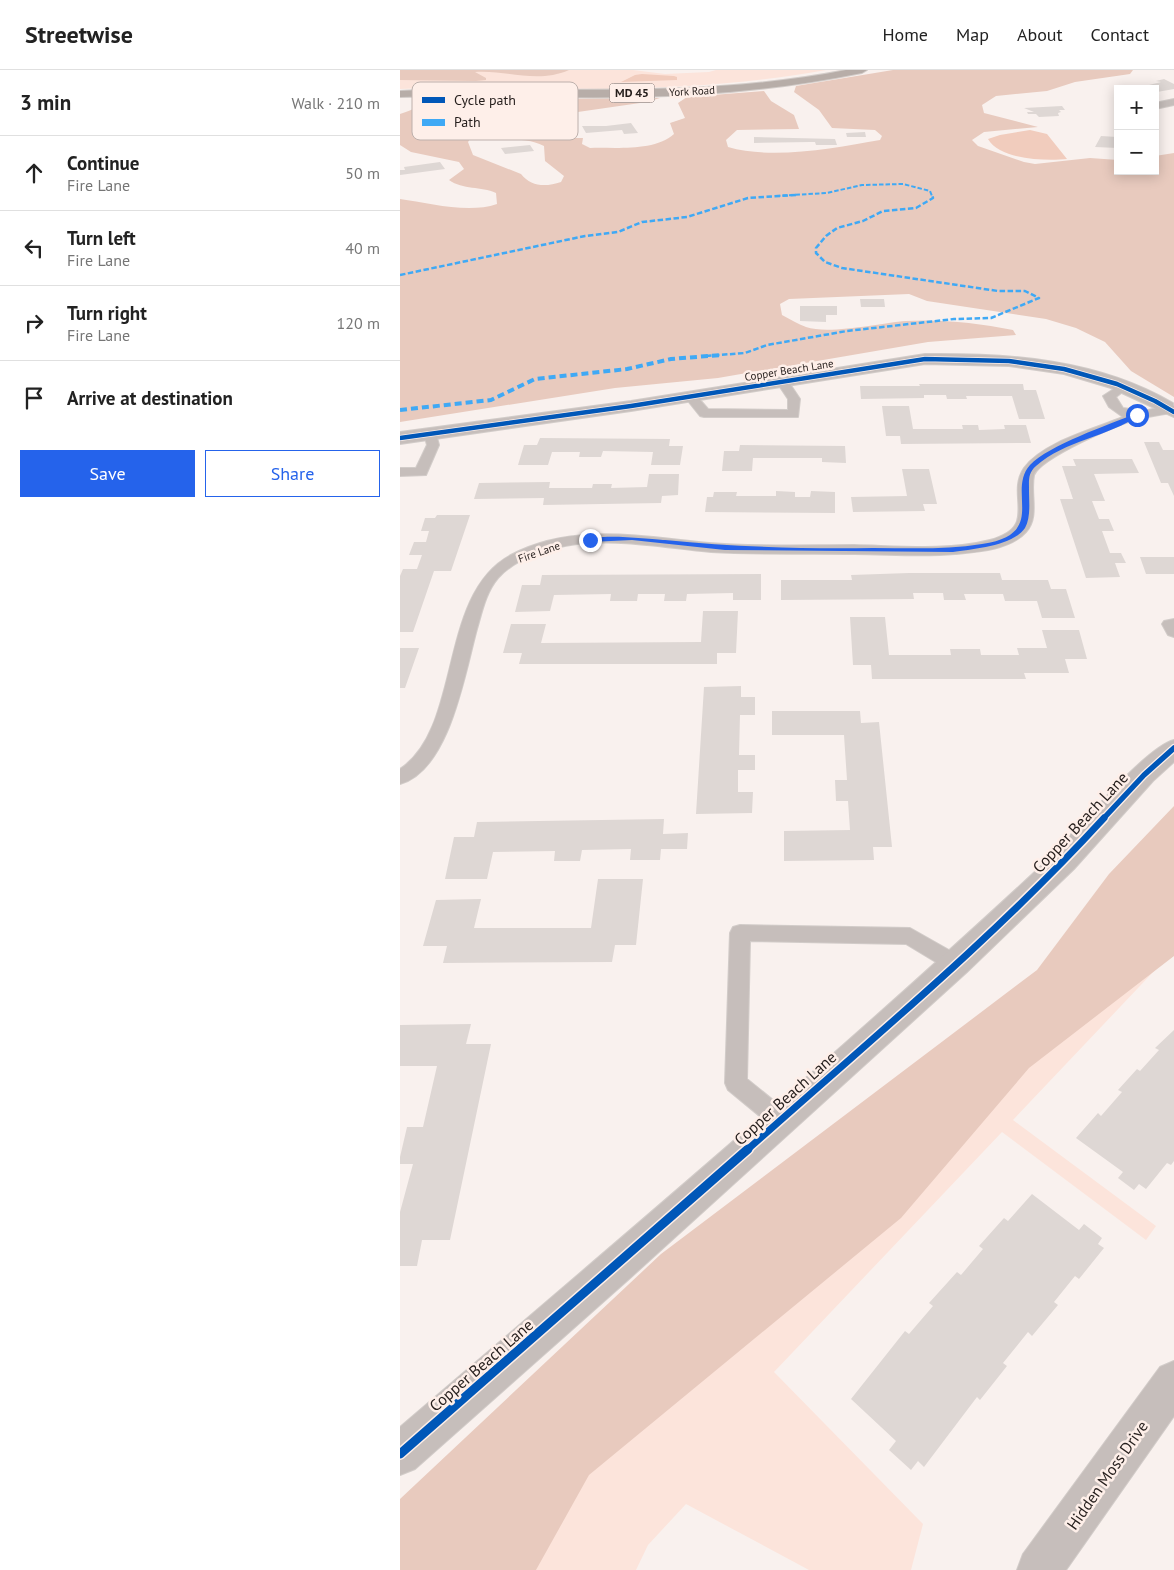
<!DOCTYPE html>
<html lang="en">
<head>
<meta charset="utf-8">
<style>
	:root { --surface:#fff; --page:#f2f2f2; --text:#222; --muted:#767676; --line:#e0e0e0; --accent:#2563eb }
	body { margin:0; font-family:"PT Sans",sans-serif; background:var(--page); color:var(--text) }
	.controls { position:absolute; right:15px; top:15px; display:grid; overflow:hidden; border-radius:0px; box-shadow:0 2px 12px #0003 }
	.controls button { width:45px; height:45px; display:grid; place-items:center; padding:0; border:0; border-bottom:1px solid var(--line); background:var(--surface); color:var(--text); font:25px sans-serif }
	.stop { position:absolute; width:15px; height:15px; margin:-11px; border:4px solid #2563eb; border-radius:50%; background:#fff }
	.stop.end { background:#2563eb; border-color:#fff; box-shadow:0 1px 5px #0008 }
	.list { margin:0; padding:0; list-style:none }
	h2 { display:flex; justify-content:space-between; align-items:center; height:65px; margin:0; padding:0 20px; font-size:21px }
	h2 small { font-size:16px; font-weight:400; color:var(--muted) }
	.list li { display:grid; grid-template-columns:32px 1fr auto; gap:15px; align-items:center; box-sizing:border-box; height:75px; padding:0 20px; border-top:1px solid var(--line) }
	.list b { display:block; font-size:19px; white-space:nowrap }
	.list p { margin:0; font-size:16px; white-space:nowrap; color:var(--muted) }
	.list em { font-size:16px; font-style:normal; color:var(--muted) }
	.actions { display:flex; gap:10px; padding:15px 20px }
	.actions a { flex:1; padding:11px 0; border:1px solid var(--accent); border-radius:0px; text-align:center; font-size:18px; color:var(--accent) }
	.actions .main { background:var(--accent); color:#fff }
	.icon { flex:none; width:28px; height:28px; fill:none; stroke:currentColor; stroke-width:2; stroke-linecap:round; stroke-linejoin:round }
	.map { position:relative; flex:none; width:774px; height:1500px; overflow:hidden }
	header { display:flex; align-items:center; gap:30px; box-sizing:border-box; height:70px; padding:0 25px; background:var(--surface); border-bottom:1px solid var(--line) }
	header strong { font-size:24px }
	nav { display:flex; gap:28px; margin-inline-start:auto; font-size:18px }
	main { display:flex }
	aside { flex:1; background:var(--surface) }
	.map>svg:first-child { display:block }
</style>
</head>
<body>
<header>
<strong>Streetwise</strong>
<nav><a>Home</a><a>Map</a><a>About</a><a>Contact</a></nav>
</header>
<main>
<aside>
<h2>3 min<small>Walk · 210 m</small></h2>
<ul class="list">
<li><svg class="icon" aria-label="ahead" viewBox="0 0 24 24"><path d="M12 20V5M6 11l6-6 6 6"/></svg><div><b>Continue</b><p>Fire Lane</p></div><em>50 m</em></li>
<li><svg class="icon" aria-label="left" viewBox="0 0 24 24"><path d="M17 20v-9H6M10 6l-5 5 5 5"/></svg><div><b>Turn left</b><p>Fire Lane</p></div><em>40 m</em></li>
<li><svg class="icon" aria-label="right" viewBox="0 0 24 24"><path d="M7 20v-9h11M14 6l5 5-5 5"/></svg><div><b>Turn right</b><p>Fire Lane</p></div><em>120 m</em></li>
<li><svg class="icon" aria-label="arrive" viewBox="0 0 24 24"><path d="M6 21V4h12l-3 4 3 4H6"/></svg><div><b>Arrive at destination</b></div></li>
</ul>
<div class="actions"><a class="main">Save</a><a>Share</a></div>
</aside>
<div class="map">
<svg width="774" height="1500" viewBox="0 0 774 1500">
	<rect width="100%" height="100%" fill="#f9f1ee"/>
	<!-- green -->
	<path fill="#fce4db" d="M0,0H233L265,4L309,2L316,0H426C354,13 279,18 206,19C137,19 69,15 0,19Z
		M774,775V880L613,1050L756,1156L746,1170L602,1062L374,1302L523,1454L511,1500H409L286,1434L248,1475L236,1500H26Z"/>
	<!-- forest -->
	<path fill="#e8cabe" d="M0,0H169C137,14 109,0 75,2L86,8V10L76,11L0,10Z
		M493,0H733L730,4L675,12L647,21L596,26L582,35L584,43L638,57L584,62L572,70L578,76L624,92L635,94L690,88L718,90V101H755V86L774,83V327L731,301L705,272L676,258L646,249L527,231L509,224L389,229L380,234L382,245C390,249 398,254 406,257C429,265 480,253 506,251C542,249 577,253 613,260L616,265L528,272L318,308L215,318L0,352V129C29,133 68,144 97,134L96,123C81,116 63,120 49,110L64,99L59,92L11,82L0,75V44C14,40 24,32 38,28H116L115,34L76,60L68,72L73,85L121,104C131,117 146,117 161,112L164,106L145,91L144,76C129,68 114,71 98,66L102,57L148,29L260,28L247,32L157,45V66L164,68H183L182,74L190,78C215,77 254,82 274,64L270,53L285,48L278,33L287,27L364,21L371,31L394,45L399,59L337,60L326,70L328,77C372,90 435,78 480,70L482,66L475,60L432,58L419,40L394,22L396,16Z
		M774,736V886L629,998L501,1148L189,1405L136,1500H0V1429L261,1184L637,900L709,804Z"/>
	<!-- water -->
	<path fill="#f1ccbd" d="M242,4L274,6L277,7V10L221,12L235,5Z
		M630,60L647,64L667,89C646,91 600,90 588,69L600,65Z"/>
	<!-- building -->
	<path fill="#ded7d4" d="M764,9L774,14V19L757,22L755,19L741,17L761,12L756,11Z
		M662,36L665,40H659L661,42L658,43L659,46L639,47L636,44H628L627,42H634L624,38Z
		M231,53L238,63L224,64L222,60L186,63L182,56H206Z
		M465,62L466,67H447L446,63Z
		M701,66L717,67L718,78L695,77Z
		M354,67L435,69L437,75H416L415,72H410L354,73Z
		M130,75L134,81L105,84L101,78Z
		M40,92L45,99L0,105V100H5L4,97Z
		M460,229H484L485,237H461Z
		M400,236H437V245H426V252L400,251Z
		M519,314H623L624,320H636L645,349H619L612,326H566L567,329H547L546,325H524V328L461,329L460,316H520Z
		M482,336H509L513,359H563L562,355H578L579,360L605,359L604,355H626L631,373L501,374L500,366H486Z
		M140,368L270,369L269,376H283L280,395H251L253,382L203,381L201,387H179L180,382H152L148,395H118L124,375H137Z
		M744,372H759L763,380H774V426L768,413H761Z
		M340,375L445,376L446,393L422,392V388H353L352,401H322L324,381H339Z
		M673,389H732L739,403L694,404L705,431H692L699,449H709L714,461H702L710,483H721L726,493H715L720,507L686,508L660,429H673L662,396H676Z
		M502,399H529L537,434H523L525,441L453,442L451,427L507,426Z
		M249,404H279L278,425L262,426L261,433L143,435L144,428L74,429L79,413L150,412L149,418H192L193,414H212L211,418L247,417Z
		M376,421L395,422V427H410L411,421L435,422V443L305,442L307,427H313L314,422H337L336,426H376Z
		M37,445H70L51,501H34L13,562H0V506L3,499H17L22,485H9L14,472H26L29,461H21L25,448H35Z
		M740,487H774V504H746Z
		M509,503H600L602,510H648L651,519H666L675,548H642L637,531H605L603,524H564L566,530H544L543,523H513L514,529L381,530V510H452L451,505Z
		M361,504V530H333V523L287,524L286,531H264L265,524H238L237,531H210L211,524L154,525L150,541L115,542L122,515H140L142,505Z
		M303,541H338L336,583H317V594H119L122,583H103L111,554H146L141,573L301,572Z
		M450,547H485L489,585H551L550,579H580L581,585H619L617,578H647L642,560H679L687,589H665L669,603H624L626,609H472L471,595H453Z
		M0,578H19L5,618H0Z
		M341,616V627H355V645H340L339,685H355V700H338V722H353L352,743L296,744L304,617Z
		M372,641H460L461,653L479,652L492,777H473L474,790L384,791V761L450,760L448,731H436L435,710H447L444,665H372Z
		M264,749L263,764L288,763L287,779H261L260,790H230L231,779L182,780L180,791H154L155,781L93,782L87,809H45L54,767H74L77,752Z
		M198,809H243L236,875H215L212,892L43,893L47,876H23L36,830L81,829L74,858H191Z
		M71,954L66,974H91L50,1170H22L17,1196H0V1142L13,1094H0V1087L7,1057H23L37,996H0V955Z
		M774,960V1091L771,1095L767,1093L746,1119L739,1114L734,1120L718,1108L723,1102L676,1068L698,1043L701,1046L722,1022L718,1020L737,999L740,1001L759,980L755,978Z
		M632,1124L679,1160L684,1154L702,1168L698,1174L704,1178L679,1209L675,1206L654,1232L658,1235L632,1266L628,1262L603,1293L607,1296L580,1330L577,1327L524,1397L518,1391L511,1400L489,1380L496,1371L451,1329L505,1261L509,1264L533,1236L529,1233L557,1202L561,1205L583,1179L579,1176L604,1148L608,1151Z"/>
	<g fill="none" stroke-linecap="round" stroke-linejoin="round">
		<!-- lane casing -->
		<g stroke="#d2ccc9" stroke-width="2">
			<path id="lane" d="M382,307L386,308L400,329L398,347H304L300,346L284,326L290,322L294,323L308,339L388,340V329L376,311Z
				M723,313L729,317L716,327L723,338L744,341L770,335L774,336V342C763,345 751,346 739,349C719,353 641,388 634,405C630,424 640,447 626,462C610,480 577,482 555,484C522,487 487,484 454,484C407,483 358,485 311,482C266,478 223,469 177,474C150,478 117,487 98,508C86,522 82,542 77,559C65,602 50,700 0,714V699C63,658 37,524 111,485C173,452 243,467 309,473C357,477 406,475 454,475C499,476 547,481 590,470C640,457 605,426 624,398C643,372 694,359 723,347L709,337L703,326Z
				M30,360L36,364L39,375L26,405L0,406V398H16L27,375L24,364Z
				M774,549V567L768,565L762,554L764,551Z
				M340,855L510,858L563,888L566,894L563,900L556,902L549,900L506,874L350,871L347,1009L389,1043L393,1050L389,1057L381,1060L373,1057L328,1020L325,1013L330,863L333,857Z"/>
		</g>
		<!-- street casing -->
		<g stroke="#d2ccc9" stroke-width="2">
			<path id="street" d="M774,29V35L755,39V33Z
				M525,284C610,283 698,289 773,333L774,347L711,318L664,304L609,296L525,294L231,341L0,374V362L231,331Z
				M774,670V692L753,711L674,799L567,902L229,1209L15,1399L0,1405V1357C215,1173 432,990 639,798C668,771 743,678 774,670Z
				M774,1291V1346L666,1500H617L623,1484L760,1297Z"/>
		</g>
		<!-- primary casing -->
		<g stroke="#d2ccc9" stroke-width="2">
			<path id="primary" d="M446,0H467L462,3C387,18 312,26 236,27C157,29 78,24 0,27V21L20,20C163,17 305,28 446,0Z"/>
		</g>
		<!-- lane -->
		<use href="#lane" fill="#c6bebb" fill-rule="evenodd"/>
		<!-- street -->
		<use href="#street" fill="#c6bebb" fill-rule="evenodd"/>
		<!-- primary -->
		<use href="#primary" fill="#b7ada8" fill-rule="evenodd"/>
		<!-- quiet-far2 -->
		<path stroke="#3fa9f5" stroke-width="2" stroke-dasharray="4.5 2" stroke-linecap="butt" d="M376,126L427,123L462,115L503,114L530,121L532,126"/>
		<!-- quiet-far1 -->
		<path stroke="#3fa9f5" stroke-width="2.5" stroke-dasharray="5.5 2.5" stroke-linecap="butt" d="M0,205L185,166L218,162L242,152L287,147L348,128L396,125
			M306,286L345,283L367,275L447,261L554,249L591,248L639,228L625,221H598L442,198L425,192L416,183V178L426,166L437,158L463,151L483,141L516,138L533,128L532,125"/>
		<!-- quiet -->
		<path stroke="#3fa9f5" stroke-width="4" stroke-dasharray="7 4" stroke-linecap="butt" d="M0,340L91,330L135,309L227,299L271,289L321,285"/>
		<!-- cycleway-far3 casing -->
		<g stroke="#feefe9" stroke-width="6">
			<path id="cycleway-far3" d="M0,368L231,336L525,289L609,291L664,299L717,314L755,331L774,342"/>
		</g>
		<!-- cycleway-far2 casing -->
		<g stroke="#feefe9" stroke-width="8">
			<path id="cycleway-far2" d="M703,749L744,705L774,678"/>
		</g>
		<!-- cycleway-far1 casing -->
		<g stroke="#feefe9" stroke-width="10">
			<path id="cycleway-far1" d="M347,1080C468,972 594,868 704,748"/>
		</g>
		<!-- cycleway casing -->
		<g stroke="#feefe9" stroke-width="12">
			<path id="cycleway" d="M0,1384L348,1079"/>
		</g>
		<!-- cycleway-far3 -->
		<use href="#cycleway-far3" stroke="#0057b8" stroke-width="4.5"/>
		<!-- cycleway-far2 -->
		<use href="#cycleway-far2" stroke="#0057b8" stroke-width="5.5"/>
		<!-- cycleway-far1 -->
		<use href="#cycleway-far1" stroke="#0057b8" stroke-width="7"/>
		<!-- cycleway -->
		<use href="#cycleway" stroke="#0057b8" stroke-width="9"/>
	</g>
	<!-- route -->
	<path fill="#2563eb" d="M735,344L739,345C709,367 665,370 636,396C628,403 629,410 629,420C629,432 631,447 625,458C613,476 573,479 553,482L325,480L232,470L190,472L187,470C199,463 250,469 265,470C334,477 403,479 473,478C509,478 546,480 582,474C649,464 606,422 630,395C649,375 708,355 735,344Z"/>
	<g text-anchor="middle" stroke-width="5" stroke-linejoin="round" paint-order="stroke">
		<!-- far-street labels -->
		<g font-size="11" fill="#251e1c" stroke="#feefe9">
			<text transform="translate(292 21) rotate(-3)" y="4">York Road</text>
			<text transform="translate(389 300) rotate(-9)" y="4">Copper Beach Lane</text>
			<text transform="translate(139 482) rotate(-19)" y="4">Fire Lane</text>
		</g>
		<!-- shield labels -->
		<rect fill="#feefe9" stroke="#665d5a" stroke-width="1" x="209.5" y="13.5" width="45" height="19" rx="4"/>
		<g font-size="12" font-weight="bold" fill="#251e1c">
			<text x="232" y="27">MD 45</text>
		</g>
		<!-- near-street labels -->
		<g font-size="16" fill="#251e1c" stroke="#feefe9">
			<text transform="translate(680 752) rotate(-47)" y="6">Copper Beach Lane</text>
			<text transform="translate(385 1028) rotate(-42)" y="6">Copper Beach Lane</text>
			<text transform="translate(81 1295) rotate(-41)" y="6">Copper Beach Lane</text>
			<text transform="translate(707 1405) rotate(-55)" y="6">Hidden Moss Drive</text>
		</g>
	</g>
	<!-- legend -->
	<rect x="12" y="12" width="166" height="58" rx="8" fill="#feefe9" stroke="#bdb0ac" stroke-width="1"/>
	<rect x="22" y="27" width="23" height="6" fill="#0057b8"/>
	<rect x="22" y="49" width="23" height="7" fill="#3fa9f5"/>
	<g font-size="14" fill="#251e1c">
		<text x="54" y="35">Cycle path</text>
		<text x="54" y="57">Path</text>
	</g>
</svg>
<div class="controls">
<button>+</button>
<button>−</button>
</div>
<div class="stop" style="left:737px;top:345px"></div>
<div class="stop end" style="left:190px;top:470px"></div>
</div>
</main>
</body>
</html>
